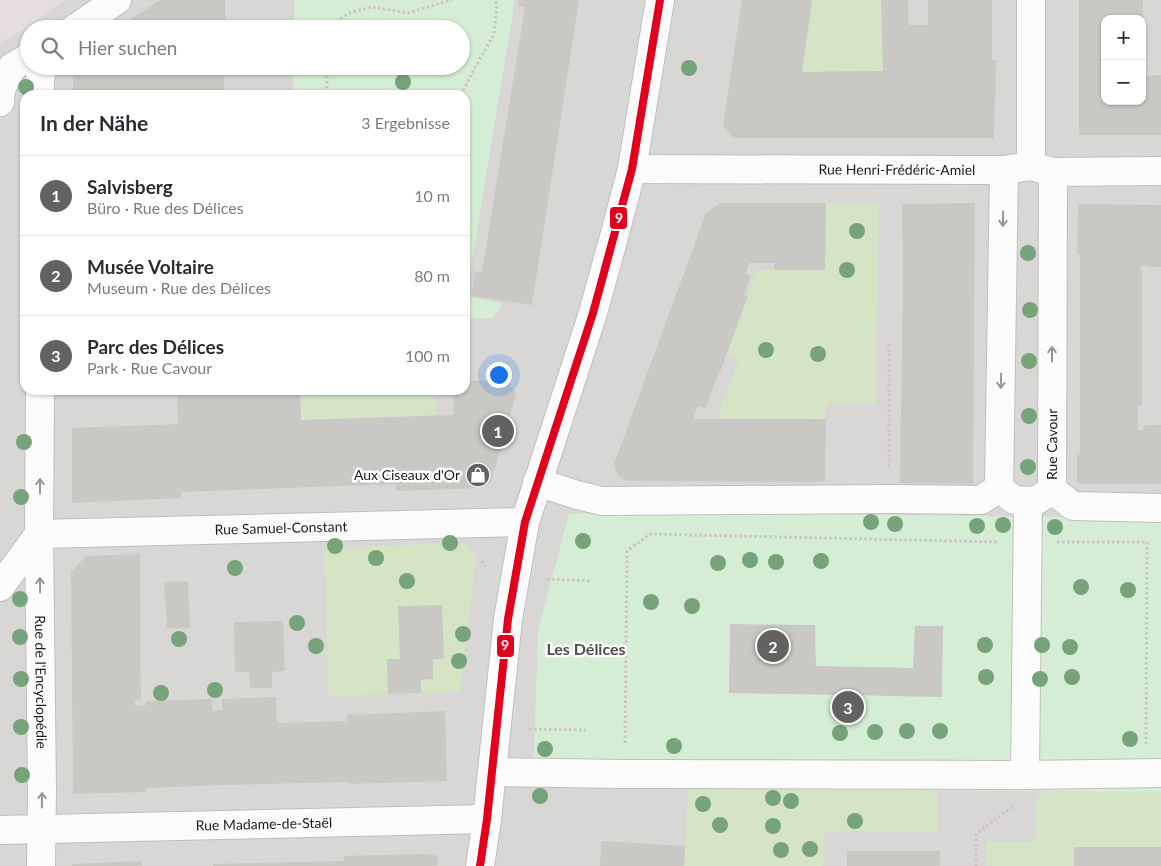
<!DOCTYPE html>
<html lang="de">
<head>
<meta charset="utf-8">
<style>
	:root { --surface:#fff; --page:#f2f2f3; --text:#2b2b33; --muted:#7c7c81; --line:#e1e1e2; --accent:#636261 }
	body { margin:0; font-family:Lato,sans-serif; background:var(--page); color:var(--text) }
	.controls { position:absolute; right:15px; top:15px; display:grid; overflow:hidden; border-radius:10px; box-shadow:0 1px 4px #0004 }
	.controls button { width:45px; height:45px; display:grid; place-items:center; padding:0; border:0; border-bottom:1px solid var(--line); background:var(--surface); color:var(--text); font:25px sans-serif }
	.you { position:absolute; left:498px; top:374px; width:18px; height:18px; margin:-12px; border:4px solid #fff; border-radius:50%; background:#1a73e8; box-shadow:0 0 0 8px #1a73e833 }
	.badge { display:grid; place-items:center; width:32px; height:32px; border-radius:50%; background:var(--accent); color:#fff; font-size:16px; font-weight:700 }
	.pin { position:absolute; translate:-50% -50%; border:2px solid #fff; box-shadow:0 1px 5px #0006 }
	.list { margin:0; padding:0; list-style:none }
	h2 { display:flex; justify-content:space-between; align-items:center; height:65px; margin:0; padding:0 20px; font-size:21px }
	h2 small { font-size:16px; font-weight:400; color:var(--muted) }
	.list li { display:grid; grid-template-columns:32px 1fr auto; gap:15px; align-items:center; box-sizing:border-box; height:80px; padding:0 20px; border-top:1px solid var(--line) }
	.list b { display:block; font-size:19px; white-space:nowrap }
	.list p { margin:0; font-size:16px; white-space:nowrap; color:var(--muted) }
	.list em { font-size:16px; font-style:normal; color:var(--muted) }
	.icon { flex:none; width:28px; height:28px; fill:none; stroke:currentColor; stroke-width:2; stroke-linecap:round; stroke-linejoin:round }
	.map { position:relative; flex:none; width:1161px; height:866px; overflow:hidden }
	.search { position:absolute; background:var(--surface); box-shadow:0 1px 4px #0004; left:20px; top:20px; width:450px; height:55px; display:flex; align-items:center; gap:12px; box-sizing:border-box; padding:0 18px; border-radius:28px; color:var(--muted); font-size:19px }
	.panel { position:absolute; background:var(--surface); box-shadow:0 1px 4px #0004; left:20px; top:90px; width:450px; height:305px; border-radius:15px }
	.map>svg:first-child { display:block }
</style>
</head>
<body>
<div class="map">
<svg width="1161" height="866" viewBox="0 0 1161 866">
	<rect width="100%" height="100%" fill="#e9e7e3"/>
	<!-- residential -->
	<path fill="#d8d7d5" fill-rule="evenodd" d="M65,0H1161V866H0V44ZM1105,19H1142V101H1105ZM29,29H461V66H29ZM25,95H465V390H25Z"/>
	<!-- industrial -->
	<path fill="#e6dde1" d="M0,0H65L0,44Z"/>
	<!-- grass -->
	<path fill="#d4e4c5" d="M812,0H881L883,71L802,72Z
		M826,203L879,204L875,403L826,404V419L717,418L739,359L726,354L757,270H825Z
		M300,390H436L437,415L301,420Z
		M464,543C472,547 474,549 476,558L460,692L329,696L324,548Z
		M688,788L937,790L939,831H824L823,866H684Z
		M1161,792V866L1160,847H1075L1074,866H987L986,842H1036L1037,793Z"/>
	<!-- park -->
	<path fill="#d4edd4" d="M294,0H515L466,297L503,303L492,318L465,319V95H293V66H461V29H294Z
		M631,512L1161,518V792L756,789L533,785L538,630L569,514Z"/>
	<!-- building -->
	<path fill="#cac8c5" d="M160,0H225V29H116Z
		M519,0H579L532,305L472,296L475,271L482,272L525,7L518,6Z
		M742,0H812L802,72L883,71L881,0H908L909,25H928V0H992V60H996L994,138H734L723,125Z
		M1079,0H1143V19H1105V101H1142V76L1161,75V135H1079Z
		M75,66H224V95H73V78Z
		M720,203H826L825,270H774V263H749L746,274L751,276L744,295L748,296L720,372L716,374L718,375L706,407L703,408L698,406L693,419H826L825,482L629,481L620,478L616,472L614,464L706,213Z
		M975,203L973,484L900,483L903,274L902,204Z
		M1078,204L1161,205V267H1147L1144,265L1140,269L1142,272V405L1138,406V430H1143V427L1145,425H1161V484H1080L1077,481V456L1080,454V255H1077Z
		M508,380L516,394L491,482L482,488L396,491V484L181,492V498L72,503V428L178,424L177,390H300L301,420L454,415L453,390H465V381Z
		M140,554L141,699L135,700V706L146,705V701L212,699L213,711L222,710V699L276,697L277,723L347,721V715L445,711L447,781L349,784V782L224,785L146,788V792L73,794L71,572L86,556Z
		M188,581L190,628H167L164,582Z
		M442,605L444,659H433V679L421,680V693L388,694L387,659H400L398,606Z
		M283,621L285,671L272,672V688H250L249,672H235L234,622Z
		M730,624L815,625L816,666L913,668L915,626H943L942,697L729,693Z
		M601,841L685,846L684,866H600Z
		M1074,847H1161V866H1074Z
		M847,851H940V866H847Z
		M423,854L435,855L438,858L437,866H213V864L344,861V856Z
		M141,861L142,866H72V864Z"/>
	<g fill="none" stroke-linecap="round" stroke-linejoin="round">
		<!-- minor casing -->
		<g stroke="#c0bfbe" stroke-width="30">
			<g id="minor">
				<path d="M1031,0V166"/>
				<path d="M74,29L117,0"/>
				<path d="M40,95V80L43,66"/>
				<path d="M0,102L1,89L12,67L29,57"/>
				<path id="s1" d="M632,169L981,170H1004L1031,166L1053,172L1161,171"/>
				<path id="s2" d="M1004,170L999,488L1014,500L1028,501L1037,500L1052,490L1053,172"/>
				<path id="s3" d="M40,390L39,534L42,790L41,866"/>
				<path d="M537,482L577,495L602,501L889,499L981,500L999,488"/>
				<path d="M1052,490L1073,506L1161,508"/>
				<path id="s4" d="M39,534L525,522"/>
				<path d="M0,587L39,534"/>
				<path d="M492,772L625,774L1025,775L1161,773"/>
				<path d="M1025,775L1028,501"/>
				<path id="s5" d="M0,830L487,819"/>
				<path d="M480,866L487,819L508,619L525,522L593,313L614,237L632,169L660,0"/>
			</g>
		</g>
		<!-- path -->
		<path stroke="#cfc4c2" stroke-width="3" stroke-dasharray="2.5 2.5" stroke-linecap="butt" d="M330,29L334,23L349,13L372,7L408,13L452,0
			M327,66V95
			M461,95L472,73L494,34L497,4L493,0
			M889,344V469
			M1057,542H1147L1146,744
			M481,561L486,566
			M547,579L592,581
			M529,729L586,730
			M625,743L627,551L650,534L998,542
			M976,866V834L1012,807"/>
		<!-- minor -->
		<use href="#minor" stroke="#fcfbfb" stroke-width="28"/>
		<!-- bus-1 casing -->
		<g stroke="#fff" stroke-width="11">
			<path id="bus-1" d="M480,866L487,819L508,619L525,522L593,313L632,169L660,0"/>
		</g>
		<!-- bus-1 -->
		<use href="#bus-1" stroke="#e2001d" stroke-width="8"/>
	</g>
	<!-- trees -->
	<g fill="#76a379">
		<circle cx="689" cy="68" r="8"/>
		<circle cx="403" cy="82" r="8"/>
		<circle cx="26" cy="87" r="8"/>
		<circle cx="857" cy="231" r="8"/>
		<circle cx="1028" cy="253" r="8"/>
		<circle cx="847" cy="270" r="8"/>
		<circle cx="1030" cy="310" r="8"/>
		<circle cx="766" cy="350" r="8"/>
		<circle cx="818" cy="354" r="8"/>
		<circle cx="1029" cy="361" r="8"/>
		<circle cx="1029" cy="416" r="8"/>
		<circle cx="24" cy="442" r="8"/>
		<circle cx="1028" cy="467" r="8"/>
		<circle cx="21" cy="497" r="8"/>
		<circle cx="871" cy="522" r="8"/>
		<circle cx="895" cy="524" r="8"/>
		<circle cx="1003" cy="525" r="8"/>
		<circle cx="977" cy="526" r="8"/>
		<circle cx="1055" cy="527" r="8"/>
		<circle cx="583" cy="541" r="8"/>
		<circle cx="450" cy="543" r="8"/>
		<circle cx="335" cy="546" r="8"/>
		<circle cx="376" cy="558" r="8"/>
		<circle cx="750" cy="560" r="8"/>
		<circle cx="821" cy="561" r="8"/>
		<circle cx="776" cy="562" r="8"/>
		<circle cx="718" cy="563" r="8"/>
		<circle cx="235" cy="568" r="8"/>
		<circle cx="407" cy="581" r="8"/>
		<circle cx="1081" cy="587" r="8"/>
		<circle cx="1128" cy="590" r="8"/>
		<circle cx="20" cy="599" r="8"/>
		<circle cx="651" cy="602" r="8"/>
		<circle cx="692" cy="606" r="8"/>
		<circle cx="297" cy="623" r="8"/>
		<circle cx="463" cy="634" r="8"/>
		<circle cx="20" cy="637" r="8"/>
		<circle cx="179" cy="639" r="8"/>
		<circle cx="985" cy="645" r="8"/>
		<circle cx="1042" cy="645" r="8"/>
		<circle cx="316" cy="646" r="8"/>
		<circle cx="1070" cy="647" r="8"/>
		<circle cx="459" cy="661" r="8"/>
		<circle cx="986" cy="677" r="8"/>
		<circle cx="1072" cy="677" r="8"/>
		<circle cx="21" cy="679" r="8"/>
		<circle cx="1040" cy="679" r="8"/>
		<circle cx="215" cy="690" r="8"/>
		<circle cx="161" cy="693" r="8"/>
		<circle cx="21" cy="727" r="8"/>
		<circle cx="907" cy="731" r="8"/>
		<circle cx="940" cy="731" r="8"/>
		<circle cx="875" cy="732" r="8"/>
		<circle cx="840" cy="733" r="8"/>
		<circle cx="1130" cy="739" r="8"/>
		<circle cx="674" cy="746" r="8"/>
		<circle cx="545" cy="749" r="8"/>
		<circle cx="22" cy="775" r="8"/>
		<circle cx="540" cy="796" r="8"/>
		<circle cx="773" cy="798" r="8"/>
		<circle cx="791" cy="801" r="8"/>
		<circle cx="703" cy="804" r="8"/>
		<circle cx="855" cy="821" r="8"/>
		<circle cx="720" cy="825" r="8"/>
		<circle cx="773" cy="826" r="8"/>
		<circle cx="810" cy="849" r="8"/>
		<circle cx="781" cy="850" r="8"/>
	</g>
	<!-- one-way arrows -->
	<defs><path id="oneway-shaft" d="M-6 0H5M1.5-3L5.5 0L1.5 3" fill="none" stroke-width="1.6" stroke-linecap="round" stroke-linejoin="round" transform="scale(1.25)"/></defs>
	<g stroke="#979696">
		<use href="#oneway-shaft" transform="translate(1003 219) rotate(91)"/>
		<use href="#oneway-shaft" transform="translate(1052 354) rotate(-90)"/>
		<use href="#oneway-shaft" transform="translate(1001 381) rotate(91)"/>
		<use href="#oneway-shaft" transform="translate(40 486) rotate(-90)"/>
		<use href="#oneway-shaft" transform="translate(40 585) rotate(-91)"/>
		<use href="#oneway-shaft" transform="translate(42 800) rotate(-89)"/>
	</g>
	<!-- icons -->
	<defs>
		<g id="shop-disc" transform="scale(1.25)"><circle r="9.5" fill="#636261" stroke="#fff"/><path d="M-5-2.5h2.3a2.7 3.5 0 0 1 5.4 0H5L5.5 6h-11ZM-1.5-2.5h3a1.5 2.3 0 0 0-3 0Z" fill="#fff"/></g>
	</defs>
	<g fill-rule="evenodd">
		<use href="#shop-disc" x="478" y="475"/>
	</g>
	<g text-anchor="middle" stroke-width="5" stroke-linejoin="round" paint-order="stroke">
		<!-- street labels -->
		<g font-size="14" fill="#1b1b1b" stroke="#fff">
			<text dy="5" stroke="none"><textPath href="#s1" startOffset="265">Rue Henri-Frédéric-Amiel</textPath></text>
			<text dy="5" stroke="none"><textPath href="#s2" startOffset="424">Rue Cavour</textPath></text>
			<text dy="5" stroke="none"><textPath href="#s4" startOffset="242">Rue Samuel-Constant</textPath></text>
			<text dy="5" stroke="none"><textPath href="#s3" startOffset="292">Rue de l'Encyclopédie</textPath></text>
			<text dy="5" stroke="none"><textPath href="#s5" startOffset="264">Rue Madame-de-Staël</textPath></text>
		</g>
		<!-- poi labels -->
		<g font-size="14" fill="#1b1b1b" stroke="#fff" text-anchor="end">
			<text x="460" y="480">Aux Ciseaux d'Or</text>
		</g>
		<!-- quarter labels -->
		<g font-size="16" font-weight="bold" fill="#4e4e4e" stroke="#fff">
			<text x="586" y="655">Les Délices</text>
		</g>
	</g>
	<g stroke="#fff" stroke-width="2">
		<rect x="609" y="206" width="19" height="24" rx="5" fill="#e2001d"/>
		<rect x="496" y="634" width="19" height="24" rx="5" fill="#e2001d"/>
	</g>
	<g font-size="14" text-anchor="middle" font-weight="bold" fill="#fff">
		<text x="619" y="223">9</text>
		<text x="505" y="650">9</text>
	</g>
</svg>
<div class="controls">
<button>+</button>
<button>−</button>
</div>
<div class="you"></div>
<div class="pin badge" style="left:498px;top:431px">1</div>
<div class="pin badge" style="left:773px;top:646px">2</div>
<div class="pin badge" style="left:848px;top:707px">3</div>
<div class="search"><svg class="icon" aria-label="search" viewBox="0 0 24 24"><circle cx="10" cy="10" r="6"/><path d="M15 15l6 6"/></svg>Hier suchen</div>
<section class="panel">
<h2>In der Nähe<small>3 Ergebnisse</small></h2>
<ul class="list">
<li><span class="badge">1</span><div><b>Salvisberg</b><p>Büro · Rue des Délices</p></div><em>10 m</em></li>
<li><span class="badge">2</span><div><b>Musée Voltaire</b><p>Museum · Rue des Délices</p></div><em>80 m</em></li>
<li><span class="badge">3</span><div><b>Parc des Délices</b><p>Park · Rue Cavour</p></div><em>100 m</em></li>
</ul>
</section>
</div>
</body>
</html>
